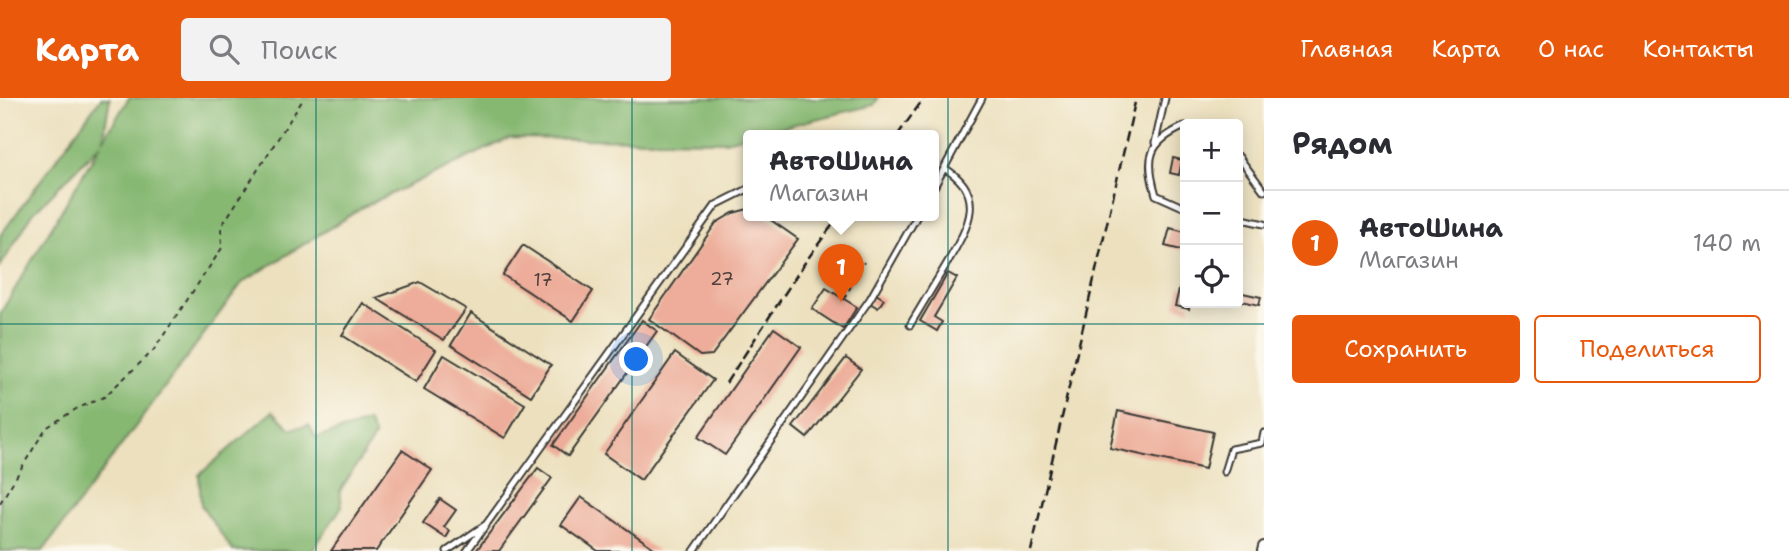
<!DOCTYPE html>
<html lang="ru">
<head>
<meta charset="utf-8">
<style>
	:root { --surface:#fff; --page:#f2f2f3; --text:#2b2b33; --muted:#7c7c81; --line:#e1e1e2; --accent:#ea580c }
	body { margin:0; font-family:"Shantell Sans",sans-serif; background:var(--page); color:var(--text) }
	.controls { position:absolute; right:21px; top:21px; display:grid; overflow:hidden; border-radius:7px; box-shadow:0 4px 18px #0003 }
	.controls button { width:63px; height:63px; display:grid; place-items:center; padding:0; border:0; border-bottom:2px solid var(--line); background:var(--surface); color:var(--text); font:35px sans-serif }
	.you { position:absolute; left:637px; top:262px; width:24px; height:24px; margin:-18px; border:5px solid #fff; border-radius:50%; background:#1a73e8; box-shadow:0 0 0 10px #1a73e833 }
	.badge { display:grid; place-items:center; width:46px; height:46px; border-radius:50%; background:var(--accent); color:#fff; font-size:23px; font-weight:700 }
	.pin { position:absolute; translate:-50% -58px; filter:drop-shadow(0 2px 4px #0008) }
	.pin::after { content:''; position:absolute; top:37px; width:24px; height:21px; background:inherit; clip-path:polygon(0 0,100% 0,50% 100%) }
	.popup { position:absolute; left:743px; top:32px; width:196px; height:91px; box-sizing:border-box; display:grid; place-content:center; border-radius:7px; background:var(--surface); filter:drop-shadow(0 2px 5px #0005); font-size:23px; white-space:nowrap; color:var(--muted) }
	.popup b { font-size:26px; color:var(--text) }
	.popup::after { content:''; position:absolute; left:50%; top:100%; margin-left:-14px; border:14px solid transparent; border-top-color:var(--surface) }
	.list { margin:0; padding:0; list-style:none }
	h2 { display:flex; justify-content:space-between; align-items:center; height:91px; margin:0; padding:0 28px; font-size:30px }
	h2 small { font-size:23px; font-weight:400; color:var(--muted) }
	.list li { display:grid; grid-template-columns:46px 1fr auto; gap:21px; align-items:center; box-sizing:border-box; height:105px; padding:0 28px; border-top:2px solid var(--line) }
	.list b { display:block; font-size:26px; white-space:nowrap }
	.list p { margin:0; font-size:23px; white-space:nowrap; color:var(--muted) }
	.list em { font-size:23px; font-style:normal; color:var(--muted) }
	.actions { display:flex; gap:14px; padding:21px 28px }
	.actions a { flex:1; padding:16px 0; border:2px solid var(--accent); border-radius:7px; text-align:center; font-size:24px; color:var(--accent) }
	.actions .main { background:var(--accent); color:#fff }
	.icon { flex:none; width:38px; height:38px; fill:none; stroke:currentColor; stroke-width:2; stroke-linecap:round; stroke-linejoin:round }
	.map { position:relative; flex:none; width:1264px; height:453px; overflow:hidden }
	header { display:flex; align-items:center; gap:42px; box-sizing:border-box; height:98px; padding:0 35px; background:var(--accent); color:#fff }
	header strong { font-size:33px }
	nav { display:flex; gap:38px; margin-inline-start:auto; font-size:24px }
	.search { width:490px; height:63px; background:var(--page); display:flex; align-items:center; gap:18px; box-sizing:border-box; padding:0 24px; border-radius:7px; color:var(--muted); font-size:26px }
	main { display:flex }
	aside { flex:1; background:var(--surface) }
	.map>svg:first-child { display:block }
</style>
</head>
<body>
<header>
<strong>Карта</strong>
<div class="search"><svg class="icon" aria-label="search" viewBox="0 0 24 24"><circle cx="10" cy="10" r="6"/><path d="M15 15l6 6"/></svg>Поиск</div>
<nav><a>Главная</a><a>Карта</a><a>О нас</a><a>Контакты</a></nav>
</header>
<main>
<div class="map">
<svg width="1264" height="453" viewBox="0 0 1264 453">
	<rect width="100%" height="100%" fill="#fbf7ec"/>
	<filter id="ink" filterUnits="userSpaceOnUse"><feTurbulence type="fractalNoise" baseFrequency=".0143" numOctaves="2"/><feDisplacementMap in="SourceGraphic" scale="14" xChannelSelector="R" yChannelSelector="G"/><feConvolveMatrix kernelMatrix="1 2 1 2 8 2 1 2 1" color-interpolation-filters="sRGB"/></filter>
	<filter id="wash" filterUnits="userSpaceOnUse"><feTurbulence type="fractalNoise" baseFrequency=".00686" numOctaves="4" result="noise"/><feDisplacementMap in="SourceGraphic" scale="28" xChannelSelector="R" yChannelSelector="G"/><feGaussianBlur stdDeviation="1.57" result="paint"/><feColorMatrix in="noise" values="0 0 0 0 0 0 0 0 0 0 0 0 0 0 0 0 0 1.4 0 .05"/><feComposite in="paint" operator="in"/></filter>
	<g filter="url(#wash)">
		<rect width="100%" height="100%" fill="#ece0be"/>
		<!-- forest -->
		<path fill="#86b872" stroke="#516a47" stroke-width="2" d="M101,0H110L103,42L129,0H878L874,7L725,43L510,40L365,108L242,185L43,453H0V216L101,46L33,115L0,169V138Z
			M273,313L291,331L309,327L316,340L368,324L375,338L340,393L342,408L312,453H233L201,407L199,377Z"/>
		<g id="blocks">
			<!-- building -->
			<path fill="#edad9a" d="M1173,60L1182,62L1179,77L1170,75Z
				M748,111V118H765L798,141L712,257L700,258L649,221L716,125L733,115Z
				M1170,130L1185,134V153L1165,148Z
				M523,147L593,193L573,223L503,177Z
				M948,175L957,180L934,219L942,224L937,233L920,223Z
				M420,184L466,211L444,242L376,200Z
				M1180,188L1185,190V205H1190L1189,211L1175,208Z
				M826,190L857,209L843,231L812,211Z
				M1238,194L1261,199L1259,207L1238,202Z
				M876,196L884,201L878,210L870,205Z
				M363,205L436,252L416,284L342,237Z
				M471,215L551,267L531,298L451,247Z
				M642,222L657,233L568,358L553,347Z
				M774,230L801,249L725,357L698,339Z
				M675,255L713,282L641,382L604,356Z
				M444,257L525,306L505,340L424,291Z
				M846,260L861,271L807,340L793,329Z
				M1118,313L1213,334L1205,371L1110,350Z
				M402,352L432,372L376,453H331Z
				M538,370L552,380L499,453H476Z
				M581,399L658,453H598L561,427Z
				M440,401L456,412L444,429L450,433L446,440L423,425Z"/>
		</g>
	</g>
	<g filter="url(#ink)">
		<use href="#blocks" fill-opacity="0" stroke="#3b3934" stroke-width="2"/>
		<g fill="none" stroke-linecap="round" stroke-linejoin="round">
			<!-- lane casing -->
			<g stroke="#3b3934" stroke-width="9">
				<path id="lane" d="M1185,28C1148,44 1145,60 1156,97L1185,110
					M1155,45L1165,0
					M1238,58L1264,93
					M934,89L982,0
					M1238,120L1264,126
					M910,227C922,207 934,187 946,167C966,132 990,97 944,70
					M1224,374L1231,351L1262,345L1264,335
					M447,453L485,427
					M467,453L716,107L748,91
					M694,453L870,201L917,118"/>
			</g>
			<!-- street casing -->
			<g stroke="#3b3934" stroke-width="14">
				<path id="street" d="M1263,453L1264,449"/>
			</g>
			<!-- path -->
			<path stroke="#3b3934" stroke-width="2" stroke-dasharray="5 5" stroke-linecap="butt" d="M844,201L864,164
				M0,405L46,330L76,311L104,299L153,253L222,150L221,129L304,0"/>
			<!-- lane -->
			<use href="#lane" stroke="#fff" stroke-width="5"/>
			<!-- street -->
			<use href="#street" stroke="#fff" stroke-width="10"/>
			<!-- rail -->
			<path stroke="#1c1c1c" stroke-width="2.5" stroke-dasharray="10 5" stroke-linecap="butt" d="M897,38L924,0
				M726,285L806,163L839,118
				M1031,453L1136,0"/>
		</g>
	</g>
	<!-- grid -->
	<path fill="none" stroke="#0f766e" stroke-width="2" stroke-opacity="0.55" d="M316,0V453M632,0V453M948,0V453M0,226H1264"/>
	<g text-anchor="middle" stroke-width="5" stroke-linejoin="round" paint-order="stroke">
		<!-- number labels -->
		<g font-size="18" fill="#50403c">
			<text x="722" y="187">27</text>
			<text x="543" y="188">17</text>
		</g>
	</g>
</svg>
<div class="controls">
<button>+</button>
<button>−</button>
<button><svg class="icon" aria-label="locate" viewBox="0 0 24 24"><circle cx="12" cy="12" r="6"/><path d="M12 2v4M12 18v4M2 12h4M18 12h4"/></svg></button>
</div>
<div class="you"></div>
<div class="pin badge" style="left:841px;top:204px">1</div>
<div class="popup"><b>АвтоШина</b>Магазин</div>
</div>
<aside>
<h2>Рядом<small></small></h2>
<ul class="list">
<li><span class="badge">1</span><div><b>АвтоШина</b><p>Магазин</p></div><em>140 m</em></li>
</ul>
<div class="actions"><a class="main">Сохранить</a><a>Поделиться</a></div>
</aside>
</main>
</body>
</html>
